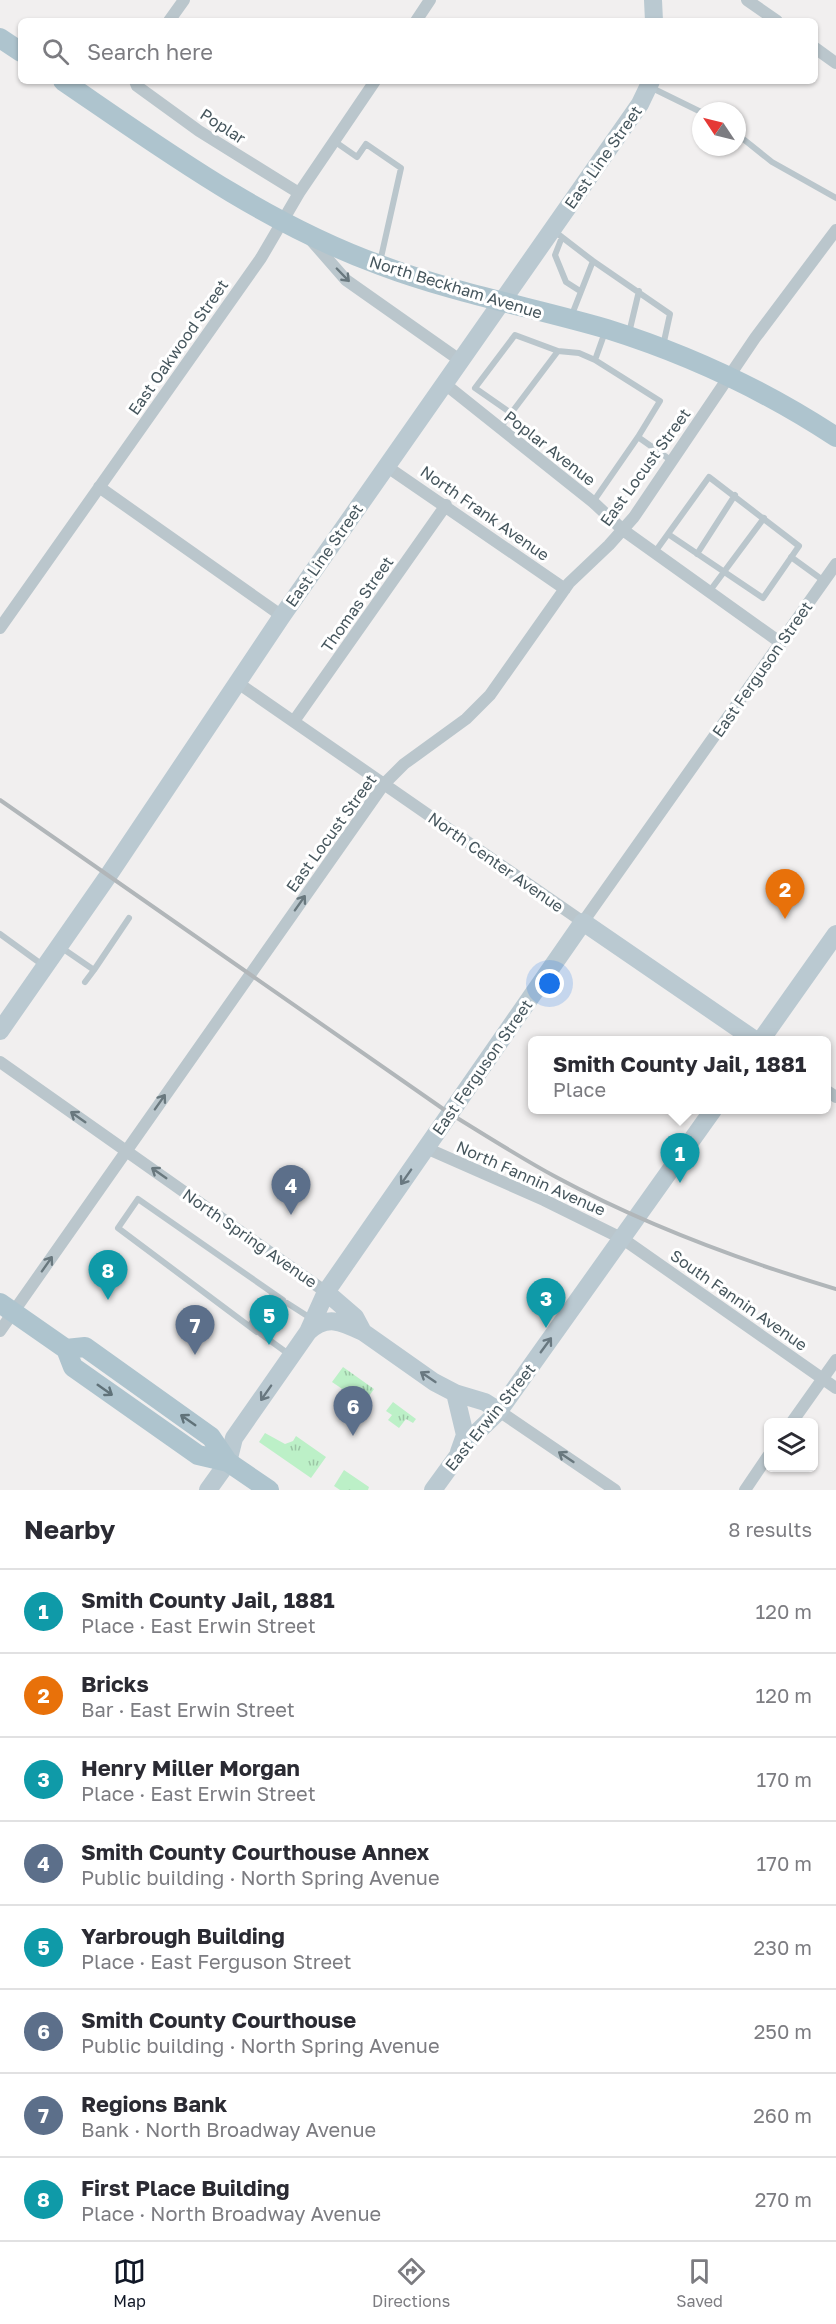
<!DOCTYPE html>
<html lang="en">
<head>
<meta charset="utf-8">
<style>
	:root { --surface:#fff; --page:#f2f2f3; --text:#2b2b33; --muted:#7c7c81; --line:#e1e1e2; --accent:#111827 }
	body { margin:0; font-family:"Golos Text",sans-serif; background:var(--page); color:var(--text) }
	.controls { position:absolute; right:18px; bottom:18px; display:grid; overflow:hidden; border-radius:9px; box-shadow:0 2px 4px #0004 }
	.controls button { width:54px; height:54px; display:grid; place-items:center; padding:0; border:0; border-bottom:2px solid var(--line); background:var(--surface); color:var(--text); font:30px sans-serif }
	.compass { position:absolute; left:692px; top:102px; width:54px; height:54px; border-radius:50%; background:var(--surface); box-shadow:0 2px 4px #0004; rotate:305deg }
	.you { position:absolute; left:550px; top:984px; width:21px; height:21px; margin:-15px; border:4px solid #fff; border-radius:50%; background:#1a73e8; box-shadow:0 0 0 9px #1a73e833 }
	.badge { display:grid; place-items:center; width:39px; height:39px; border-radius:50%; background:var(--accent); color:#fff; font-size:20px; font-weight:700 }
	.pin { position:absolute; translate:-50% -50px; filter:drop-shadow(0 2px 3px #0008) }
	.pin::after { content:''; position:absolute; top:32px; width:21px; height:18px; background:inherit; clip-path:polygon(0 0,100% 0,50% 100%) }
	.popup { position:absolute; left:528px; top:1036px; width:303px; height:78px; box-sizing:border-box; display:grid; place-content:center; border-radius:9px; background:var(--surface); filter:drop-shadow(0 2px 4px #0005); font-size:20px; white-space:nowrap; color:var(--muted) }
	.popup b { font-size:22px; color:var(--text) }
	.popup::after { content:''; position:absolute; left:50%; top:100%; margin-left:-12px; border:12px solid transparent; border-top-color:var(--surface) }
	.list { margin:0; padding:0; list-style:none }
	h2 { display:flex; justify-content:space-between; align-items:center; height:78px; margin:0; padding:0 24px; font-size:26px }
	h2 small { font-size:20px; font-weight:400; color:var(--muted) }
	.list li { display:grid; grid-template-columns:39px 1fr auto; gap:18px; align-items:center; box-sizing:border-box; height:84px; padding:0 24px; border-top:2px solid var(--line) }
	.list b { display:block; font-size:22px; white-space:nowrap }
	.list p { margin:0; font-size:20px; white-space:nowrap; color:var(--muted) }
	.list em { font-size:20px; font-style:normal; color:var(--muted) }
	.icon { flex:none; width:33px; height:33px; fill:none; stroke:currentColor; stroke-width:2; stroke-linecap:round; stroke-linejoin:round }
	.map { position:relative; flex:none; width:836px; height:1490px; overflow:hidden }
	.search { position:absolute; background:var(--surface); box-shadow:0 2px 4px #0004; left:18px; right:18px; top:18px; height:66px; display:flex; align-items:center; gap:15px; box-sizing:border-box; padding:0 21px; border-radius:9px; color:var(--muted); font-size:22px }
	.sheet { height:750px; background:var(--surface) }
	nav { display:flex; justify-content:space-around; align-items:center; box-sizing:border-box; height:84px; border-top:2px solid var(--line); background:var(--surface); font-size:16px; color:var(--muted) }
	nav a { display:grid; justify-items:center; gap:3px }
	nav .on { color:var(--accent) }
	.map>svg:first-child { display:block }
</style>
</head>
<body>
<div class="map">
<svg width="836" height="1490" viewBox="0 0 836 1490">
	<defs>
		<pattern id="grass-tufts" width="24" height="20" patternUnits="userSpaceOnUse" patternTransform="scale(1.5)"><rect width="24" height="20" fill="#bcf0c7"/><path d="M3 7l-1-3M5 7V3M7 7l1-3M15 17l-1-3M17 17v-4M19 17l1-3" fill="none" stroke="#9bc5a5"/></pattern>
	</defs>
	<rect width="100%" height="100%" fill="#f1efef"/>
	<!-- grass -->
	<path fill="url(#grass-tufts)" d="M343,1367L374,1389L367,1399L364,1396L360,1401L332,1382Z
		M393,1402L416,1419L413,1423L406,1419L399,1428L388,1420L392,1415L386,1411Z
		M265,1433L285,1444L293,1441L296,1436L326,1457L311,1478L259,1442Z
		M344,1470L369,1487L368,1490H340L334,1486Z"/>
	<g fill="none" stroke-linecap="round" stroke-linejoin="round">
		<!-- lane -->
		<path stroke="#bac6cc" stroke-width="6" d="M650,87L701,112
			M737,134L772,162L836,198
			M334,141L357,157L366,144L401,168L380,262
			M554,231L593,261L670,314L663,346
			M562,237L555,255L566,282L580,291
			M571,317L593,261
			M629,333L639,291
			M558,351L579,353L595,360L660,401L638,437L593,502
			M595,360L605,332
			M500,428L558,351L515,335L475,388L511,413
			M638,437L672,461
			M655,552L709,477L799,546L763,598L668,534
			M697,554L735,495
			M791,557L824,581
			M709,592L764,518
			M0,934L44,966
			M62,948L94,970L129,918
			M85,982L94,970
			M287,1303L312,1319
			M250,1325L273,1294
			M257,1332L118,1228L138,1199L283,1300
			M261,1334L290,1355"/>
		<!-- street -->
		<path stroke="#bac6cc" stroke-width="12" d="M747,0L777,21
			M169,21L184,0
			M416,21L430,0
			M815,48L836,63
			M135,81L137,86L199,131L299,193
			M311,240L346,280L461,361
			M445,384L593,502L623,530L781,643
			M386,466L565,589
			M99,487L282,616
			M0,628L261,258L299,193L375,81
			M238,683L583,922L836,564
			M294,721L446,505
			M0,1062L326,1292
			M827,1091L836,1097
			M426,1148L544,1200L623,1239L836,1388
			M0,1331L384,784L404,764L466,719L490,695L569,583L609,545L634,517L755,338L836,230
			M499,1411L615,1490
			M792,1422L836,1360
			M745,1490L768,1456"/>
		<!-- secondary -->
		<path stroke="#bac9d1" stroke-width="18" d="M653,0L654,21
			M0,1031L108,876L282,616L640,104L651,81
			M761,1040L836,934
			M326,1292L355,1317L363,1332L434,1382L455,1393L485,1402L499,1411
			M308,1332C327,1314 342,1322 363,1332
			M455,1393L465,1435L459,1452
			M208,1490L228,1462L234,1438L308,1332L326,1292L583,922L755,1040
			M433,1490L470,1439L499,1411L713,1110"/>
		<!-- primary -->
		<path stroke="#aec4ce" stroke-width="20" d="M0,38L21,52
			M63,81C164,150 264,223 380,265C454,293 531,307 607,329C687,354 766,391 836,437
			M0,1303L66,1349L73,1367L198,1455L228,1462
			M66,1349L85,1347L211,1437L228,1462L269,1490"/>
		<!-- rail -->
		<path stroke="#b1b6b9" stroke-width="4" d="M0,800L449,1113C485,1135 519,1157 556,1177C645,1225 739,1260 836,1289"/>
	</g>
	<!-- one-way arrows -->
	<defs><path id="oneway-shaft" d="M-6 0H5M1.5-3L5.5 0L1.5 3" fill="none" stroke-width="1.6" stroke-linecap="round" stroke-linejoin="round" transform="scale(1.5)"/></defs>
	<g stroke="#69787e">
		<use href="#oneway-shaft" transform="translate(343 275) rotate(46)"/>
		<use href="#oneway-shaft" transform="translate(300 903) rotate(-55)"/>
		<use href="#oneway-shaft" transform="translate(160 1102) rotate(-55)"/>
		<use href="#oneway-shaft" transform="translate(78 1117) rotate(-145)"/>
		<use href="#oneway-shaft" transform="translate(159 1173) rotate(-145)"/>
		<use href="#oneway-shaft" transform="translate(47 1264) rotate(-55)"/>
		<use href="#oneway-shaft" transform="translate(566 1457) rotate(-146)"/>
	</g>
	<g stroke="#697880">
		<use href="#oneway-shaft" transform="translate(406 1177) rotate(125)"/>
		<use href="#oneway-shaft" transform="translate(546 1345) rotate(-54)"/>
		<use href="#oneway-shaft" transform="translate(428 1377) rotate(-146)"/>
		<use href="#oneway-shaft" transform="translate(266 1393) rotate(125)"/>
	</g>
	<g stroke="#607279">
		<use href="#oneway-shaft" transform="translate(105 1390) rotate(35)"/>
		<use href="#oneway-shaft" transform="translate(188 1420) rotate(-145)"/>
	</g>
	<g text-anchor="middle" stroke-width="6" stroke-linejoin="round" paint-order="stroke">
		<!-- street labels -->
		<g font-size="16" fill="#46565d" stroke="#fff">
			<text transform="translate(223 126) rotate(33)" y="6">Poplar</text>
			<text transform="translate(603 157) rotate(-55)" y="6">East Line Street</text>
			<text transform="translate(456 287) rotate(17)" y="6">North Beckham Avenue</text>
			<text transform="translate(178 347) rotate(-55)" y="6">East Oakwood Street</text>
			<text transform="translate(550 448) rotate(38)" y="6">Poplar Avenue</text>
			<text transform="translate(645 467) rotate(-54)" y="6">East Locust Street</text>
			<text transform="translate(485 513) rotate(35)" y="6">North Frank Avenue</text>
			<text transform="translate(324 555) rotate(-55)" y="6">East Line Street</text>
			<text transform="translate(357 604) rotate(-55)" y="6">Thomas Street</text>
			<text transform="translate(762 669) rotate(-55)" y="6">East Ferguson Street</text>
			<text transform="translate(331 833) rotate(-54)" y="6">East Locust Street</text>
			<text transform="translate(496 862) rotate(35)" y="6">North Center Avenue</text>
			<text transform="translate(482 1067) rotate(-55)" y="6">East Ferguson Street</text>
			<text transform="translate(531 1178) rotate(24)" y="6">North Fannin Avenue</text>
			<text transform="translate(250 1238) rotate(35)" y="6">North Spring Avenue</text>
			<text transform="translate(739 1300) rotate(35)" y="6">South Fannin Avenue</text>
			<text transform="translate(490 1417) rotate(-51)" y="6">East Erwin Street</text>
		</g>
	</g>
</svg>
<div class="controls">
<button><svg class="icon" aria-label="layers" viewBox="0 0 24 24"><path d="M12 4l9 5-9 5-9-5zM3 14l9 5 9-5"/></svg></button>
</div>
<svg class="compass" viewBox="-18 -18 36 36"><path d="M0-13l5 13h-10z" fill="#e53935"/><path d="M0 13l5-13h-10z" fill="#7c7c81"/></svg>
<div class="you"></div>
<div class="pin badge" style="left:680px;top:1183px;background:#0f9aa8">1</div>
<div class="popup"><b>Smith County Jail, 1881</b>Place</div>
<div class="pin badge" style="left:785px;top:919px;background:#e8710a">2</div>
<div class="pin badge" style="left:546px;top:1328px;background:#0f9aa8">3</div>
<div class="pin badge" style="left:291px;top:1215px;background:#5c6f8a">4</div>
<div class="pin badge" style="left:269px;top:1345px;background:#0f9aa8">5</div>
<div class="pin badge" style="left:353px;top:1436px;background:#5c6f8a">6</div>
<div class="pin badge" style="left:195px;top:1355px;background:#5c6f8a">7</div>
<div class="pin badge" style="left:108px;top:1300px;background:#0f9aa8">8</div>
<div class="search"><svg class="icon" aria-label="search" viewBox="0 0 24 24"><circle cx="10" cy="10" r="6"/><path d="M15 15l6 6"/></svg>Search here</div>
</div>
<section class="sheet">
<h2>Nearby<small>8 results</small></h2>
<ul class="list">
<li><span class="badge" style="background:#0f9aa8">1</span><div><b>Smith County Jail, 1881</b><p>Place · East Erwin Street</p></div><em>120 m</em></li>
<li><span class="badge" style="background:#e8710a">2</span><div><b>Bricks</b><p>Bar · East Erwin Street</p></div><em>120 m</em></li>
<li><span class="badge" style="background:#0f9aa8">3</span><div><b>Henry Miller Morgan</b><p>Place · East Erwin Street</p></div><em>170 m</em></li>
<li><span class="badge" style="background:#5c6f8a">4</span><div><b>Smith County Courthouse Annex</b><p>Public building · North Spring Avenue</p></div><em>170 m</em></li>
<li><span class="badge" style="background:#0f9aa8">5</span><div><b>Yarbrough Building</b><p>Place · East Ferguson Street</p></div><em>230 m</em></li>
<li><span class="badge" style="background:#5c6f8a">6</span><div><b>Smith County Courthouse</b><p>Public building · North Spring Avenue</p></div><em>250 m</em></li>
<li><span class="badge" style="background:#5c6f8a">7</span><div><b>Regions Bank</b><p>Bank · North Broadway Avenue</p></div><em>260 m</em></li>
<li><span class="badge" style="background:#0f9aa8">8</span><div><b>First Place Building</b><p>Place · North Broadway Avenue</p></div><em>270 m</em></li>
</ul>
</section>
<nav>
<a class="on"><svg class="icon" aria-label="map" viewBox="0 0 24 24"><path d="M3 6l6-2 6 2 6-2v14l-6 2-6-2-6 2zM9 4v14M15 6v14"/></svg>Map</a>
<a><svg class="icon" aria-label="directions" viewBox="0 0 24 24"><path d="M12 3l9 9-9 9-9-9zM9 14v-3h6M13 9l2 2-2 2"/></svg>Directions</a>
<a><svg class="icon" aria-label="saved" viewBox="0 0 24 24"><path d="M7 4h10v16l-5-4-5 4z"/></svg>Saved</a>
</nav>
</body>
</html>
